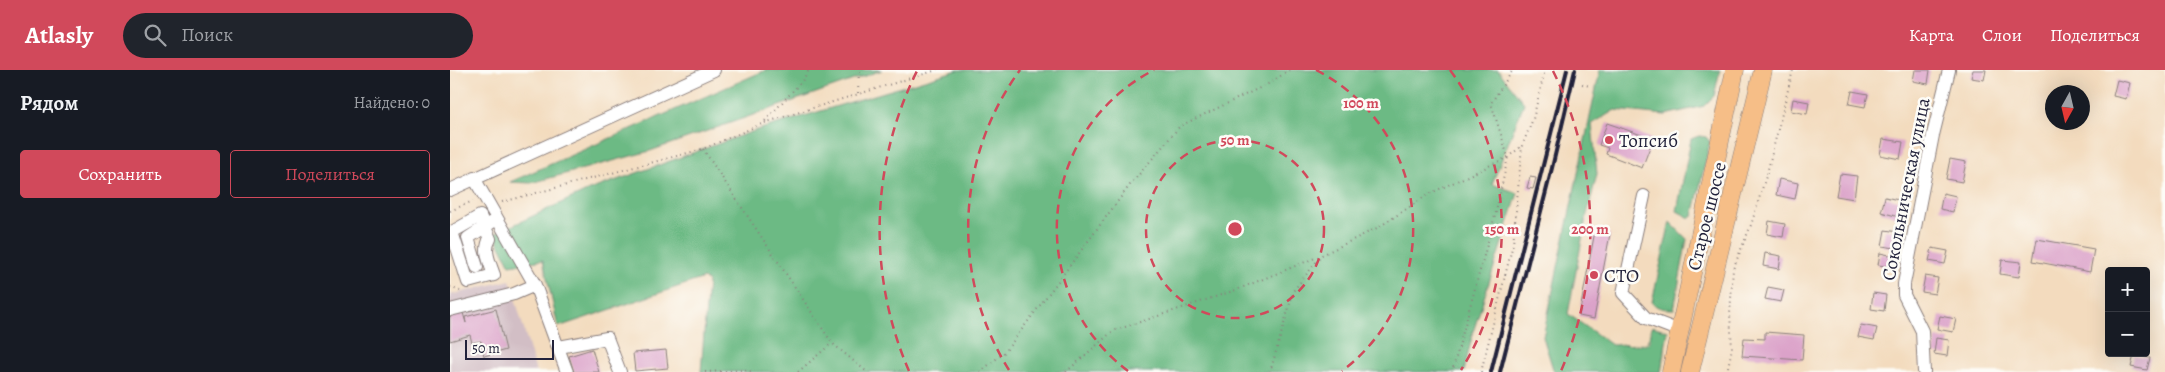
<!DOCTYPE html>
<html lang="ru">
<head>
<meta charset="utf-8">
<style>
	:root { --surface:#171b24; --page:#20242c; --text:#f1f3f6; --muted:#9ea1a6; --line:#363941; --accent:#d1495b }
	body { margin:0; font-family:Alegreya,serif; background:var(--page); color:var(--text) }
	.controls { position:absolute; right:15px; bottom:15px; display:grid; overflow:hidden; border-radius:5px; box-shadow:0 5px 20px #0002 }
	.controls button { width:45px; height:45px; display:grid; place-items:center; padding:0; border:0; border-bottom:1px solid var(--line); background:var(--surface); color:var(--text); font:25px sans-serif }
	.compass { position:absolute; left:1595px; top:15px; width:45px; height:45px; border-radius:50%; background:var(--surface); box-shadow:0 5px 20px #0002; rotate:188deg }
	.scale { position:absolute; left:15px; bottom:12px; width:89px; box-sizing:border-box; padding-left:5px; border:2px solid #22223b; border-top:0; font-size:14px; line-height:18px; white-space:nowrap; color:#22223b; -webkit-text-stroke:4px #fdfcf7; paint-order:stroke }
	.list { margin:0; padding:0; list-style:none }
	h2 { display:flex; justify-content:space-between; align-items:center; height:65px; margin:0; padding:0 20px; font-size:21px }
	h2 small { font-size:16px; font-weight:400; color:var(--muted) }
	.actions { display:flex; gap:10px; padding:15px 20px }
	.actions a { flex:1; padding:11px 0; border:1px solid var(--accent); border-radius:5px; text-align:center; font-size:18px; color:var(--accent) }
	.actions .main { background:var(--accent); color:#fff }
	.icon { flex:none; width:28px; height:28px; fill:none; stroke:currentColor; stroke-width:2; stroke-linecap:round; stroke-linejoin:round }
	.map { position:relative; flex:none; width:1715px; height:302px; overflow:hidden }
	header { display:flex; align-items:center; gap:30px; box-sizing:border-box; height:70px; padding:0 25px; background:var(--accent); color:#fff }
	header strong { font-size:24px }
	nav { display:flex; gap:28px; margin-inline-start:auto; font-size:18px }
	.search { width:350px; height:45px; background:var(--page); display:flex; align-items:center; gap:12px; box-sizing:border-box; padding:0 18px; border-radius:28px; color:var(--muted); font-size:19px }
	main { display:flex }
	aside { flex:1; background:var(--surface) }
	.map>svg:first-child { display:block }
</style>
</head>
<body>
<header>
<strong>Atlasly</strong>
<div class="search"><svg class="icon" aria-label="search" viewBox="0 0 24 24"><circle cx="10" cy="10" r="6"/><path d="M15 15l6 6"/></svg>Поиск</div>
<nav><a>Карта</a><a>Слои</a><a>Поделиться</a></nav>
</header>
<main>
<aside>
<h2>Рядом<small>Найдено: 0</small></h2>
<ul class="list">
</ul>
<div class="actions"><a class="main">Сохранить</a><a>Поделиться</a></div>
</aside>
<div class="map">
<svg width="1715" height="302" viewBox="0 0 1715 302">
	<rect width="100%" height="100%" fill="#fdfcf7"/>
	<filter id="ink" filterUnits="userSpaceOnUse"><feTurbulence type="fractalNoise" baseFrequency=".02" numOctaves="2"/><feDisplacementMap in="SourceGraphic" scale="10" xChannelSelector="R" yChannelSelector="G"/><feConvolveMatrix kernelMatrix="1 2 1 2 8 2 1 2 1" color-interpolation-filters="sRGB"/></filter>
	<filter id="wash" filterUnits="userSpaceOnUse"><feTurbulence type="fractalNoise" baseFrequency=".0096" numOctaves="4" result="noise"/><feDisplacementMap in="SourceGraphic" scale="20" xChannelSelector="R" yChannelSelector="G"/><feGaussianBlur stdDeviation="1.12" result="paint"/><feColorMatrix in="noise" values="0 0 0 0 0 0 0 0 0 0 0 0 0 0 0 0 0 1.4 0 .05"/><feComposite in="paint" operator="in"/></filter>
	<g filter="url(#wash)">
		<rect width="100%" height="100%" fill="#f3dbbe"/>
		<!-- industrial -->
		<path fill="#d2bec5" d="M60,210L86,302H0V225Z"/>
		<!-- forest -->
		<path fill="#6cba84" stroke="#476e60" d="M316,0H432L200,81L81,113L60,112Z
			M508,0H1048L1074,33L1042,114L1068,123L1023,262L1014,302H251L258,212L254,208L108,257L93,190L60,195L44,164L139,120L304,61Z
			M1150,0H1270L1264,26L1254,36L1215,45L1165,40L1142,54L1147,104L1136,148L1118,244L1162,275L1198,274L1202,256L1218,261L1211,302H1104L1093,267Z
			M1249,66L1256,67L1260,72L1243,146L1240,148L1227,141L1241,69Z
			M1220,152L1237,169L1224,239C1215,239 1207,239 1202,232Z"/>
		<g id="blocks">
			<!-- building -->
			<path fill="#dba2c9" d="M1465,0H1480L1478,14L1463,11Z
				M1523,0H1536L1534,10L1521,8Z
				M1667,10L1680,13L1676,29L1663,26Z
				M1402,21L1418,24L1415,37L1399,34Z
				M1343,29L1359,32L1357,44L1341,41Z
				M1157,53L1203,69L1192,98L1156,84L1158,78L1149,75Z
				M1433,69L1453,72L1450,89L1430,85Z
				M1500,89L1516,92L1512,112L1496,109Z
				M1390,104L1407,106L1404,129L1386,126Z
				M1080,107L1086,108L1083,119L1077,118Z
				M1329,109L1348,113L1345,129L1326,125Z
				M1493,123L1506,126L1503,142L1490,139Z
				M1435,127L1453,131L1449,147L1431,142Z
				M1319,151L1335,154L1333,167L1317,164Z
				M1435,160L1448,162L1445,178L1432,176Z
				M1145,161L1160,164L1144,249L1129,246Z
				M1587,169L1644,179L1640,202L1583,191Z
				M1482,178L1498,181L1495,194L1479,191Z
				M1315,183L1331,186L1329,199L1313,196Z
				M1430,183L1444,186L1442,197L1428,195Z
				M1552,190L1571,192L1569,207L1550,204Z
				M1475,206L1488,208L1485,224L1472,222Z
				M1318,217L1334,220L1331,232L1315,229Z
				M1423,223L1436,225L1434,241L1421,239Z
				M46,239L56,280L34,286L31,271L22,273L20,265L0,271V246L13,243L16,253L15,247Z
				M1490,246L1506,249L1503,262L1487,259Z
				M1411,255L1427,258L1424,270L1408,267Z
				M1315,262L1354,265L1352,290L1292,286L1294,268L1315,269Z
				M1486,268L1499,270L1497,286L1484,284Z
				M142,279L149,302H124L119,286Z
				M216,280L218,298L185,301L183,283Z
				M1684,285L1700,288L1697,300L1681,297Z"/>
		</g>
	</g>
	<g filter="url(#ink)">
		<use href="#blocks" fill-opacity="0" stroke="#8a7e7c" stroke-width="1"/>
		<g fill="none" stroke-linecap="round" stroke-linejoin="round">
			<!-- minor casing -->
			<g stroke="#8a7e7c" stroke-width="14">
				<path id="minor" d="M24,108L85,215L117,302
					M0,120L264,0
					M1194,126L1173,223L1196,248L1230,261
					M30,146L40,169C33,180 40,193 44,205L18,212L2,162Z
					M27,197L18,168L42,152
					M0,240L64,224L85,215
					M109,277L157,268L170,302
					M1474,302L1472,261L1454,225V214L1483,65L1499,0"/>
			</g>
			<!-- highway casing -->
			<g stroke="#8a7e7c" stroke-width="19">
				<path id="highway" d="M1221,302L1285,0
					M1240,302L1313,0"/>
			</g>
			<!-- path -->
			<path stroke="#8a7e7c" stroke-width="2" stroke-dasharray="1 4" stroke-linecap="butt" d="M1132,14L1140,16
				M408,23L409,0
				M315,51L352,11L359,0
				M253,79L382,273L417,302
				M52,132L253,79L314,53L487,0
				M0,141L23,131
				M0,217L10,221
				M255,302L294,300L303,302
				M348,302L382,273
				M530,302L555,282L680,115L730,56L820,13L839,0
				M616,302L663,261L786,220L870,186
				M820,302L844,220L872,185L929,157L979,124L1058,87L1072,76
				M1002,302L1046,142L1058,87L1041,33L1063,0
				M1031,302L1063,174L1072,76L1083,49L1095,0
				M1277,302L1282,278L1280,244L1283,199L1301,155L1317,103L1343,0"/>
			<!-- minor -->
			<use href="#minor" stroke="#fff" stroke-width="12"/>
			<!-- highway -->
			<use href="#highway" stroke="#f6be87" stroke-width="18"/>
			<!-- rail -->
			<path stroke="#22223b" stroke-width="4" d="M1041,302L1117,0
				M1050,302L1102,98L1125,0"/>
		</g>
	</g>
	<!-- distance rings -->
	<g fill="none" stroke="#d1495b" stroke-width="2.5" stroke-dasharray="9 6">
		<circle cx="785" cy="159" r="89"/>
		<path d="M678 301A178 178 0 0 1 704 0M866 0A178 178 0 0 1 892 301"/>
		<path d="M559 300A267 267 0 0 1 570 0M1000 0A267 267 0 0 1 1011 300"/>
		<path d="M459 301A355 355 0 0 1 467 1M1103 1A355 355 0 0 1 1111 301"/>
	</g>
	<!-- markers -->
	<g fill="#d1495b" stroke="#fdfcf7" stroke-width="2">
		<circle cx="1159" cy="70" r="5"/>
		<circle cx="1144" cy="205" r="5"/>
	</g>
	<g text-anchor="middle" stroke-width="5" stroke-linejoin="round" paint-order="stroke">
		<!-- poi labels -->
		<g font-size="19" fill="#22223b" stroke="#fdfcf7" text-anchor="start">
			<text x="1169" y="77">Топсиб</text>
			<text x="1154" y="212">СТО</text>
		</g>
		<!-- street labels -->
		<g font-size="19" fill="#22223b" stroke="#fdfcf7">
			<text transform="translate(1455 119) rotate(-79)" y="7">Сокольническая улица</text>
			<text transform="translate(1256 146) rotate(-76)" y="7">Старое шоссе</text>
		</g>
	</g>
	<circle cx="785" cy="159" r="8" fill="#d1495b" stroke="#fdfcf7" stroke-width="2.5"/>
	<g font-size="15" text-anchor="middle" font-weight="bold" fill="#d1495b" stroke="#fdfcf7" stroke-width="5" stroke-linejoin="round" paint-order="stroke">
		<text x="911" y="38">100 m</text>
		<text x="785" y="75">50 m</text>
		<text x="1052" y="164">150 m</text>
		<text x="1140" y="164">200 m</text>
	</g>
</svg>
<div class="controls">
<button>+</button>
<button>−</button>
</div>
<svg class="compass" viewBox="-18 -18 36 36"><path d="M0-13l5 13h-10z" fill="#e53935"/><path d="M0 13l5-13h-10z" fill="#9ea1a6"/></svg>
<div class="scale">50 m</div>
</div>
</main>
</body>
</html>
